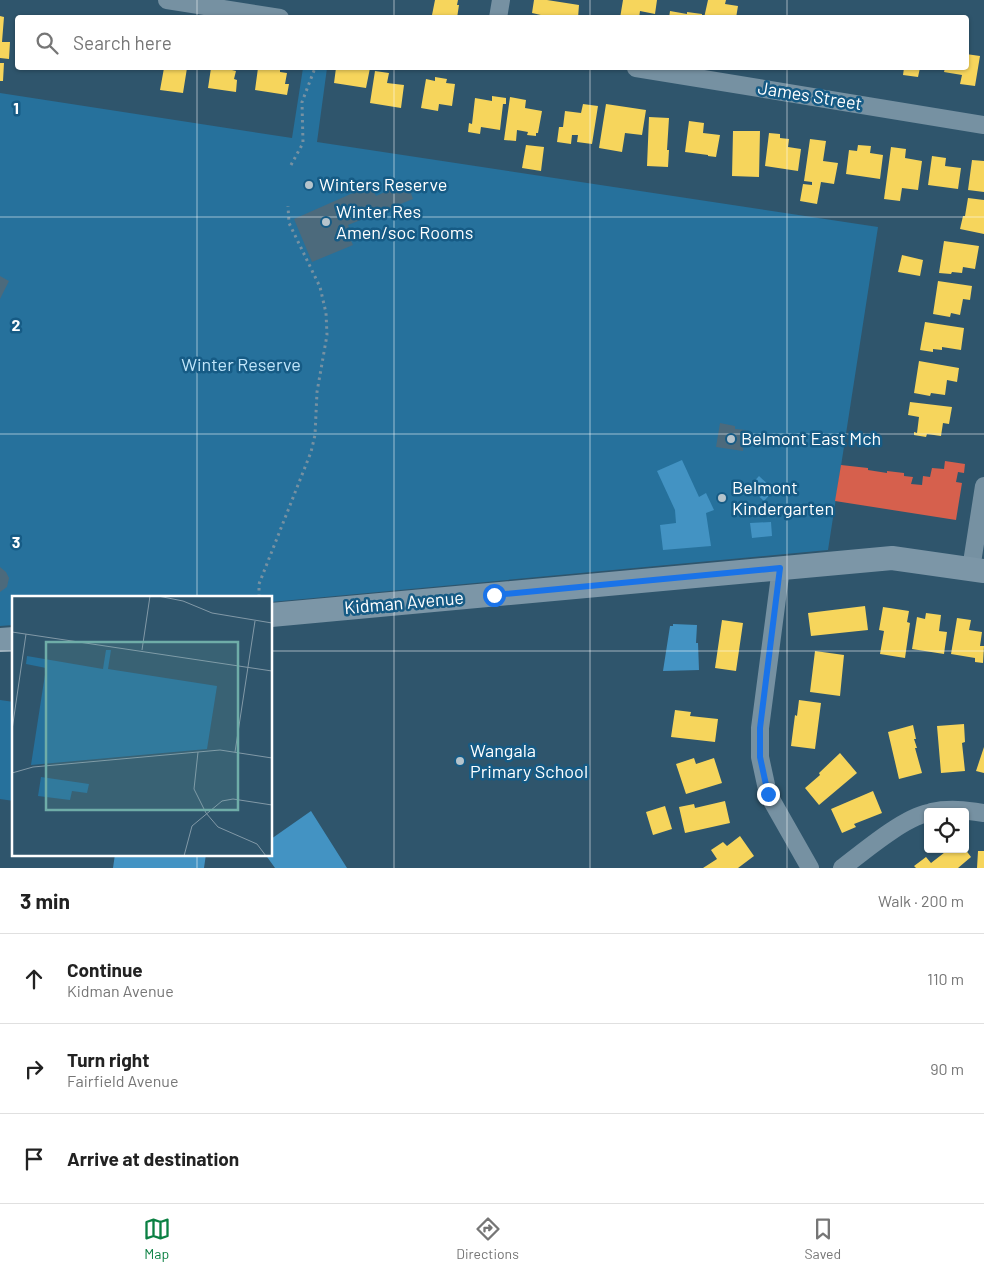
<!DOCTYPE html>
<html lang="en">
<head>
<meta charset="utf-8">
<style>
	:root { --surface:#fff; --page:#f6f6f6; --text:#222; --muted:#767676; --line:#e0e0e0; --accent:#0b8043 }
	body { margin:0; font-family:Barlow,sans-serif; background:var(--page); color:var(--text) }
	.controls { position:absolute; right:15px; bottom:15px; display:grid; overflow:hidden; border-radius:5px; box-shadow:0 1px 4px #0004 }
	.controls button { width:45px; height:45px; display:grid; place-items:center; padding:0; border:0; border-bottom:1px solid var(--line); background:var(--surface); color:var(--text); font:25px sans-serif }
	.stop { position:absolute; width:15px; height:15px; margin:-11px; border:4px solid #1a73e8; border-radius:50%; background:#fff }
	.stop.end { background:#1a73e8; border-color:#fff; box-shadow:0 1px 5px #0008 }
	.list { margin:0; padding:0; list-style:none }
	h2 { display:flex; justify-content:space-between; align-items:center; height:65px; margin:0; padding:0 20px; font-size:21px }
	h2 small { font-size:16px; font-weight:400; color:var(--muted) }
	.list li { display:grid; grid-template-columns:32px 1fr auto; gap:15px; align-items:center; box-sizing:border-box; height:90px; padding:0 20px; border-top:1px solid var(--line) }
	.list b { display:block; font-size:19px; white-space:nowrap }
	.list p { margin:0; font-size:16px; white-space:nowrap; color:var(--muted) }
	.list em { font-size:16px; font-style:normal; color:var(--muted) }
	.icon { flex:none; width:28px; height:28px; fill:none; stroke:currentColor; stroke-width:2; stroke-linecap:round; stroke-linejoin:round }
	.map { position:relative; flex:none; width:984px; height:868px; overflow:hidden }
	.search { position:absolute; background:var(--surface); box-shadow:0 1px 4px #0004; left:15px; right:15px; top:15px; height:55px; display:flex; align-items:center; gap:12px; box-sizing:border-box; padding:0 18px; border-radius:5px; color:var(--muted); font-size:19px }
	.sheet { height:335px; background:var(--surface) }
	nav { display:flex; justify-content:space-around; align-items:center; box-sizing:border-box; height:70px; border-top:1px solid var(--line); background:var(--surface); font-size:14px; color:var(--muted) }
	nav a { display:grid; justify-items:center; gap:2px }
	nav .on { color:var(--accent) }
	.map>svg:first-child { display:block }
</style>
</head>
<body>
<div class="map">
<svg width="984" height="868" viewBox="0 0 984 868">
	<rect width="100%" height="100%" fill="#2f556c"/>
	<!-- green -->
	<path fill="#26719c" d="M303,68H327L317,142L878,227L828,550L271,602V597H14V625L0,626V93L292,138Z
		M0,700L14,702V801L0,799Z"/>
	<!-- homes -->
	<path fill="#f6d55c" d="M435,0H458L457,5H459L457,18L432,15Z
		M534,0H547L579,5L578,18H554L532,13Z
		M623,0H657L655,14L640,11L639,18H620Z
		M708,0H726L725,4L738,6L736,18H704Z
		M670,11L687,14V12L702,14V18H669Z
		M0,16L4,17L2,42H10L9,59L0,58Z
		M966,54L980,56L975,86L960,84L962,75L944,72L945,68H966Z
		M0,63H4L3,81H0Z
		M164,68H187L183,93L160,90Z
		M211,68H232V70L236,71L234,79L237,80L236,92L208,88Z
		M258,68H280V72L287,73L285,84H289L287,95L255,90Z
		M336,68H370L366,88L334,83Z
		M904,68H920L918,77L903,75Z
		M375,71L389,73L387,83L404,85L401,108L370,103Z
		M435,77L447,79L446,83L455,84L452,106L439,104L438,111L421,108L426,79L435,81Z
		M492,96L506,98V104H503L500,130L481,127L480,134L468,132L469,123L472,124L475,98L492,101Z
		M510,97L526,100L525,108L542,111L538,133H536V136L527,135L528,132L517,130L516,141L504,140Z
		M583,104L598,106L592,144L577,142L578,135H572L571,144L557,142L559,127H563L565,111L581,113Z
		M606,104L646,110L642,135L625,133L622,152L599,148Z
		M649,117L669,118L667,150H669L668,167L647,166Z
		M689,121L704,123L703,133L720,135L716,157L708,156V155L685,152Z
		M733,131H760L759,177L732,176Z
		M769,133L780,134V138L789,139L788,147L801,149L798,171L765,166Z
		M810,139L826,141L823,161L838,163L834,184L821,182L817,204L800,201L803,184L812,185V182L804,181Z
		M526,145L544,147L541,171L522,168Z
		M858,145L871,146L870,153L883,155L880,179L846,174L849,150L857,151Z
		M891,147L906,149L905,158L922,161L918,190L902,188L900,201L884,199Z
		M932,156L946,158L945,166L961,168L958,189L928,185Z
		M972,160L984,161V192L968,190Z
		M968,198L984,200V234L960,229L963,216H965Z
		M944,241L979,246L975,269L963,267L962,273L952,272L951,274L939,273Z
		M902,255L923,260L920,276L898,272Z
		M938,281L972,286L970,300L963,299L960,315L951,313L950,317L933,314Z
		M925,322L964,328L961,350L942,347V350L933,349V352L920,350Z
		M919,361L959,368L957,382L947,380L945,395L931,393L930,396L914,393Z
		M910,402L952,407L949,424L943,423L941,436L927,434L926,437L914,435V432L917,433L919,417L908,415Z
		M865,606L868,630L811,636L808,613Z
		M883,607L909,611L907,622L910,623L905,658L880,654L884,631L879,630Z
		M926,613L941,615L939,631L947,632L944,654L912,649L917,617L925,619Z
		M957,618L971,620L969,630L982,632L980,646H984L983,663L975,662V658L951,654Z
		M722,620L743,623L736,671L715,668Z
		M815,651L844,655L840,696L810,692Z
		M799,700L821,703L815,749L791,746L795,715L797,716Z
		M675,710L691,712L690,716L718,719L715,742L671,737Z
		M964,724L965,742L962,743L965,771L941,773L937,726Z
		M913,725L916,739H914L917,748H915L922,773L899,779L888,732Z
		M984,747V773L976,771Z
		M840,753L857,773L819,805L805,788L820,775L819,773Z
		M694,758L696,764L714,758L722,783L686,794L676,764Z
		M873,791L882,813L854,824L856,827L842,833L831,809Z
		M725,801L730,823L685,833L679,807L694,804L695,808Z
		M665,806L672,829L653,835L646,812Z
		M740,836L754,856L738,868H703L717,859L711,850L723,842L727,846Z
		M949,849H965L971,857L958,868H916L914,866L926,857L931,863Z
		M978,851H984V868H977Z"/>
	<!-- shops -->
	<path fill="#d6604d" d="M945,461L965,464L964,473L958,472L956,482L962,483L956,520L835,501L841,465L868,468V470L887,473V471L904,473V476L913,477L911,484L922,485L923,476L930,477L932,468L944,469Z"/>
	<!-- schools -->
	<path fill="#4393c3" d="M682,460L699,497L706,493L714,510L706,513L711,546L663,550L660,525L676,523L675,510L657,471Z
		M759,476L774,490L764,501L749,487Z
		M771,522L772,536L752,538L750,523Z
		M673,624L697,625L696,643H698L699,670L663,671L670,626H673Z
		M311,811L347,868H275L265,854H271V839Z
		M115,854H206L204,868H113Z"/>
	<!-- building -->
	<path fill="#4c6a7c" d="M407,182L413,199L348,225L351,233L348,234L353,245L312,262L294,219L371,185L376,196Z
		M0,276L9,281L0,299Z
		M720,423L735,426V429L746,430L743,451L716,447Z
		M0,567L6,572L9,578L7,587L0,592Z"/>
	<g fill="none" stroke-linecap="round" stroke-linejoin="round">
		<!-- path -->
		<path stroke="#7691a2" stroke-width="3" stroke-dasharray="2.5 4" stroke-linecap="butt" d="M291,165L303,143L302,102L315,68
			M259,597V584L311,452L315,435L317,392L327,335L326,313L320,287L289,223L288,206"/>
		<!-- street -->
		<path stroke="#7691a2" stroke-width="18" d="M167,0L280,18
			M498,18L501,0
			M636,68L984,125
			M781,568L760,728V757L768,794L810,868
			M971,569L984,486
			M931,812C949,808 966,810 984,813
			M842,868C863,852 903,818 928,813"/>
		<!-- secondary -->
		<path stroke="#7c96a7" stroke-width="24" d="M271,615L892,558L984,571
			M0,640L14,639"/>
	</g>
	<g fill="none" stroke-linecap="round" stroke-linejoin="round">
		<!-- route -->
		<path stroke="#1a73e8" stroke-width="6" d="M494,595L780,568L760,728V757L768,794"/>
	</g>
	<!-- grid -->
	<path fill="none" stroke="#fff" stroke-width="1" stroke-opacity="0.55" d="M197,0V18M394,0V18M590,0V18M787,0V18M197,68V597M394,68V868M590,68V868M787,68V868M0,217H984M0,434H984M0,651H14M271,651H984M197,854V868"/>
	<!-- markers -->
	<g fill="#b6c4cc" stroke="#165b85" stroke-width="2">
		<circle cx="309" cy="185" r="5"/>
		<circle cx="326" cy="222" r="5"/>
		<circle cx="731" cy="439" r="5"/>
		<circle cx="722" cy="498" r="5"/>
		<circle cx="460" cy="761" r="5"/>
	</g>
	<g text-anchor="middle" stroke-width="5" stroke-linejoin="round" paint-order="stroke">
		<!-- street labels -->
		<g font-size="18" fill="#fff" stroke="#165b85">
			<text transform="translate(810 96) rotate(9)" y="6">James Street</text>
			<text transform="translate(404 603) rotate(-5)" y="6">Kidman Avenue</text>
		</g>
		<!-- poi labels -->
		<g font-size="18" fill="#fff" stroke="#165b85" text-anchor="start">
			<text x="319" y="191">Winters Reserve</text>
			<text x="336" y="218">Winter Res<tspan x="336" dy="21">Amen/soc Rooms</tspan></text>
			<text x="741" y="445">Belmont East Mch</text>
			<text x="732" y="494">Belmont<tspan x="732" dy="21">Kindergarten</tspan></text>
			<text x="470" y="757">Wangala<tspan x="470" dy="21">Primary School</tspan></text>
		</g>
		<!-- park labels -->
		<g font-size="18" fill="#c0e5fa" stroke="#165b85">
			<text x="241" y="371">Winter Reserve</text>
		</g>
	</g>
	<!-- overview -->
	<g transform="translate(12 596)">
		<rect width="260" height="260" fill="#2f556c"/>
		<path d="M94,54H99L96,73L205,90L195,153L19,169L34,72L14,68L15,60L91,73ZM29,181L77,188L75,197L60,195L58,204L26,200Z" fill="#26719c"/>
		<path fill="none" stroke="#8299a7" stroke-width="1" d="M146,0L171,5L200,17L260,27M0,36L260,75M130,54L138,0M0,134L14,38M186,156L182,193L194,217L206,231L245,248L254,260M223,156L243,25M0,177L21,171L208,154L260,162M172,260L180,230L210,205L221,203L260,209"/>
		<path fill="#6fada8" fill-opacity="0.15" stroke="#6fada8" stroke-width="2.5" d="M34,46H226V214H34Z"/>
		<rect width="260" height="260" fill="none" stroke="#fff" stroke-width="2.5"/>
	</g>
	<g font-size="16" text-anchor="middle" font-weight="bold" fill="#fff" stroke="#165b85" stroke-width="5" stroke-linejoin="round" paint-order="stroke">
		<text x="16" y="114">1</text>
		<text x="16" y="331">2</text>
		<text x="16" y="548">3</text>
	</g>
</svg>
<div class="controls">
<button><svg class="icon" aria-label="locate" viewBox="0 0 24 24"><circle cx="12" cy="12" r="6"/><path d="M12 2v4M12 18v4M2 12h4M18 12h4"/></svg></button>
</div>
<div class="stop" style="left:494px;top:595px"></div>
<div class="stop end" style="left:768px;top:794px"></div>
<div class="search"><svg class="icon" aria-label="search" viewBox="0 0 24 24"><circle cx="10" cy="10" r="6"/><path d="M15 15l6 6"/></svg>Search here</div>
</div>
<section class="sheet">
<h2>3 min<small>Walk · 200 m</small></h2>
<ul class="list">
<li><svg class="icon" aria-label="ahead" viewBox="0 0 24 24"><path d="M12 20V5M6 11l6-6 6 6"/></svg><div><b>Continue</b><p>Kidman Avenue</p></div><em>110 m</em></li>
<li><svg class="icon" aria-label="right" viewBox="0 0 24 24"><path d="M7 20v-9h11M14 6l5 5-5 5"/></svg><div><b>Turn right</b><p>Fairfield Avenue</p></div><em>90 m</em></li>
<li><svg class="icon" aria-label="arrive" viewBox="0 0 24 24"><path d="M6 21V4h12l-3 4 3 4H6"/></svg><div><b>Arrive at destination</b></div></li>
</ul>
</section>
<nav>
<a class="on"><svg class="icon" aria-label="map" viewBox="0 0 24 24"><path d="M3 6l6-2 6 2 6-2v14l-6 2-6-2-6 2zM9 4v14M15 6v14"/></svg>Map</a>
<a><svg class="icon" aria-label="directions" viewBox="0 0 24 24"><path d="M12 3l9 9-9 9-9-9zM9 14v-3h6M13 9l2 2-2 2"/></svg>Directions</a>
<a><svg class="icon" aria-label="saved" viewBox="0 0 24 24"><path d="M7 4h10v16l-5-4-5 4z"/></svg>Saved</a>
</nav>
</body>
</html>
